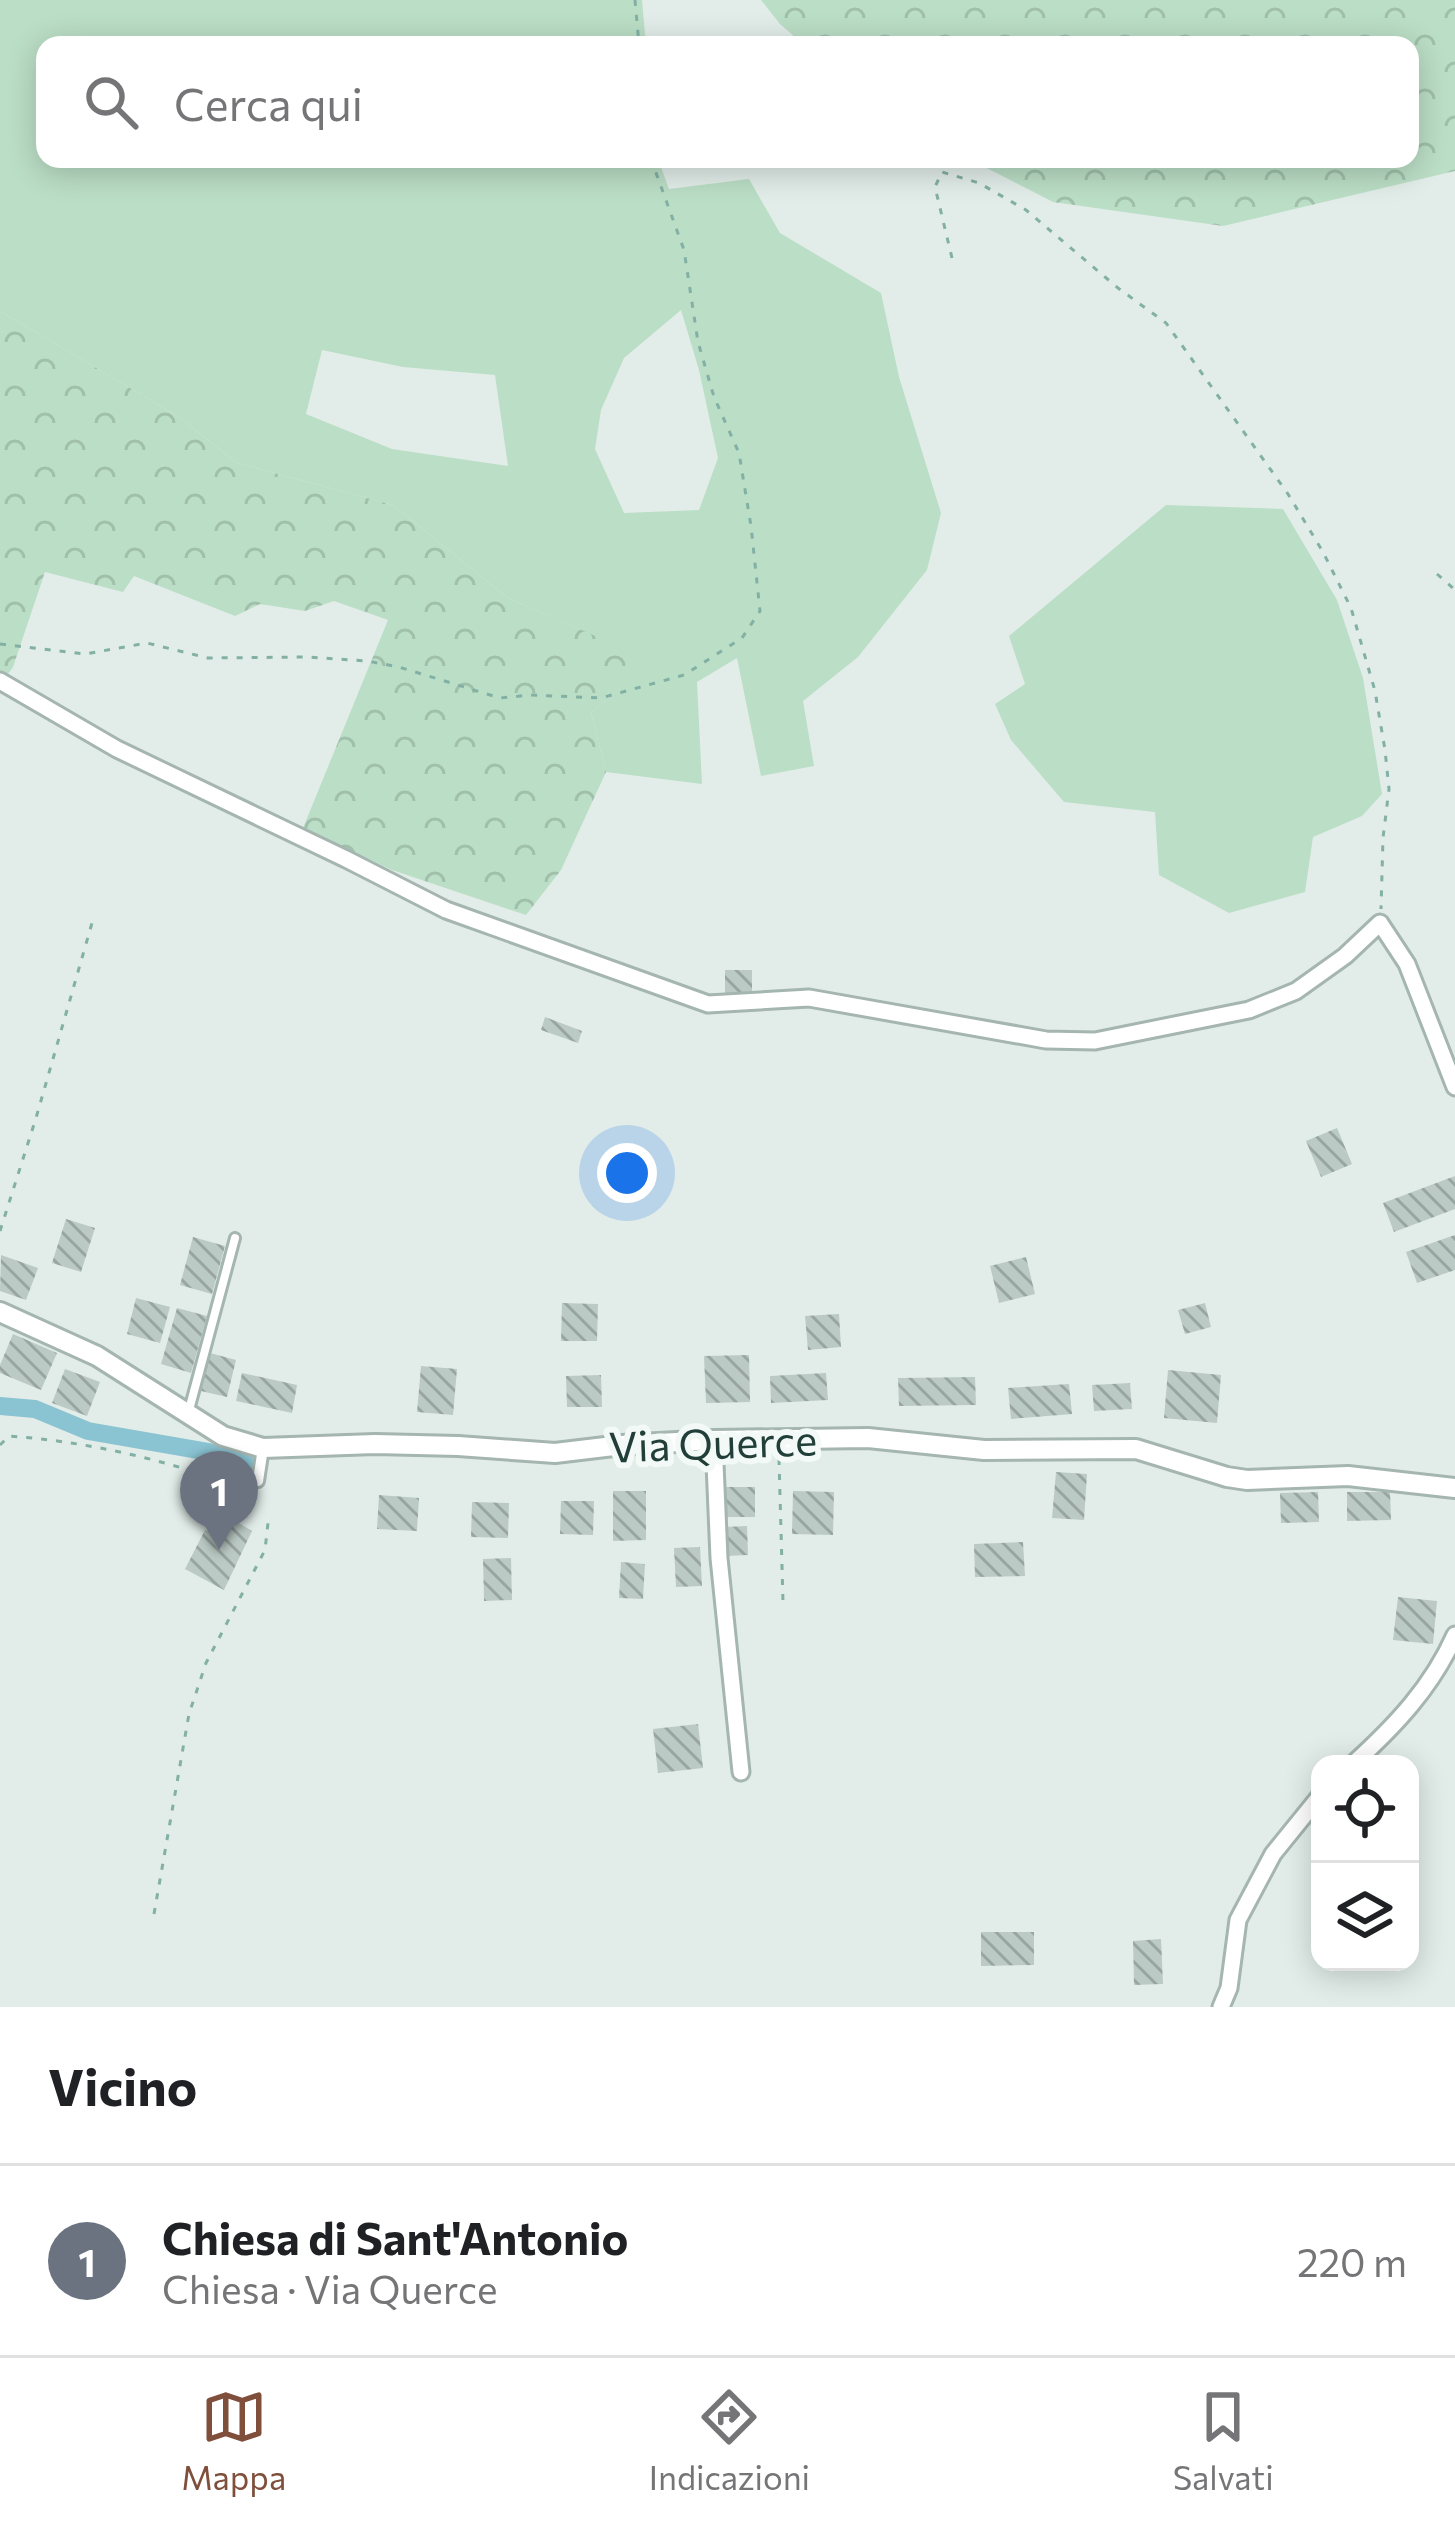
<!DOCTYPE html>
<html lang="it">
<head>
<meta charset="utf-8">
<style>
	:root { --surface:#fff; --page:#f2f2f2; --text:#202124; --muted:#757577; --line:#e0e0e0; --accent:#7f4f3c }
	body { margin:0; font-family:Commissioner,sans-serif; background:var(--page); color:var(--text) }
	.controls { position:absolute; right:36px; bottom:36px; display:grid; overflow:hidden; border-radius:24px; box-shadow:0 6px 30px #0003 }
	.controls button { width:108px; height:108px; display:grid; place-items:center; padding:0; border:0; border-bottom:3px solid var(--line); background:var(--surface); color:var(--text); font:60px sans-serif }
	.you { position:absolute; left:627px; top:1173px; width:42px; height:42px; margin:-30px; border:9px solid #fff; border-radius:50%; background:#1a73e8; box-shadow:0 0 0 18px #1a73e833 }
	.badge { display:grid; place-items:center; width:78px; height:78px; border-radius:50%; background:var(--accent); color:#fff; font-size:39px; font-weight:700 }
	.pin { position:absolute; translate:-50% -99px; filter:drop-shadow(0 3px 6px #0008) }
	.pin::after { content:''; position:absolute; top:63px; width:42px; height:36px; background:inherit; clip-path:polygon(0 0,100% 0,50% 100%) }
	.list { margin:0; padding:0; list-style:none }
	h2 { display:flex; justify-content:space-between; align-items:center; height:156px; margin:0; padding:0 48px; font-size:51px }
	h2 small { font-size:39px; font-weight:400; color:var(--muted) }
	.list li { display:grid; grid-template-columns:78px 1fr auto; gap:36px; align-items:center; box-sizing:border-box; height:192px; padding:0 48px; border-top:3px solid var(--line) }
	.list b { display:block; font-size:45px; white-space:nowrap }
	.list p { margin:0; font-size:39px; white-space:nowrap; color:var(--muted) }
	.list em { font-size:39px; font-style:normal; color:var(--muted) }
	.icon { flex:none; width:66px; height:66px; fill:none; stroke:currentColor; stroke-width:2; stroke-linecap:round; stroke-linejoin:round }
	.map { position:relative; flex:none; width:1455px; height:2007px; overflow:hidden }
	.search { position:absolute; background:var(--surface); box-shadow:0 6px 30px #0003; left:36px; right:36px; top:36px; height:132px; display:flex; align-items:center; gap:30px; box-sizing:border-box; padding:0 42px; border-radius:24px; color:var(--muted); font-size:45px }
	.sheet { height:348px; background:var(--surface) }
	nav { display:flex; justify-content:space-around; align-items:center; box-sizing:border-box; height:168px; border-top:3px solid var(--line); background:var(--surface); font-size:33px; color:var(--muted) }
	nav a { display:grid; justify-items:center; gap:6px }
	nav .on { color:var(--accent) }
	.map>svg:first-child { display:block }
</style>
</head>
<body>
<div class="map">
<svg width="1455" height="2007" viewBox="0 0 1455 2007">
	<defs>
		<pattern id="forest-crowns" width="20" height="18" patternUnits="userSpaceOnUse" patternTransform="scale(3)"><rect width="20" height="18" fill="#bbdec6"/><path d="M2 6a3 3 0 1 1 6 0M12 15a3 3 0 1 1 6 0" fill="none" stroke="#a0c0ab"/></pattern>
		<pattern id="building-back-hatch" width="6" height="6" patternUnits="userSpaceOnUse" patternTransform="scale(3)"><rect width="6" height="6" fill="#bbcac5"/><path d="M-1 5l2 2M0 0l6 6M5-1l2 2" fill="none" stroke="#98a5a1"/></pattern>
	</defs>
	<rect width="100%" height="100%" fill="#e2ede9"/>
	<!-- green -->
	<path fill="#bbdec6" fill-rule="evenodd" d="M0,0H642L646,45H45V159H658L669,189L749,179L780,233L881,293L899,377L941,513L927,570L858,657L803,701L814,766L761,776L737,658L697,682L702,784L606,772L591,713L652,661L508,598L393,505L237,463L179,417L0,311ZM681,310L699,370L718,458L699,510L624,513L595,449L601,410L624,358ZM322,350L403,367L495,375L508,466L392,449L306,414Z
		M1166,505L1283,509L1337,600L1363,678L1382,794L1362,816L1313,837L1305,892L1229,913L1159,875L1155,812L1064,802L1011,740L995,704L1025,684L1009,636Z"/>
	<!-- forest -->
	<path fill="url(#forest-crowns)" d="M761,0H1455V171L1223,226L1053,202L969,159H1410V45H804L780,24Z
		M0,311L179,417L237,463L393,505L508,598L653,661L591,713L606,772L561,870L526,915L392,870L303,828L388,620L334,601L305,611L260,604L235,616L134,576L123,592L45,572L13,667L0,685Z"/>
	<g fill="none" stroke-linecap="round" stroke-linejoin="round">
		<!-- canal -->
		<path stroke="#8ac3d2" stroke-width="18" d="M0,1406L35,1409L88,1431L209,1452L248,1465"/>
	</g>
	<!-- building -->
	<path fill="url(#building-back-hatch)" d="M725,970H752V994H725Z
		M545,1017L582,1031L578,1043L541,1030Z
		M1337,1128L1352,1164L1321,1177L1306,1141Z
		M1455,1176V1209L1394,1232L1383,1203Z
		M66,1219L95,1228L81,1272L52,1263Z
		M1455,1235V1270L1417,1283L1406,1252Z
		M193,1237L225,1246L212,1294L180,1285Z
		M1,1255L38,1268L26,1300L0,1291Z
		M1026,1257L1035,1294L999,1303L990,1266Z
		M136,1298L170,1307L160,1343L127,1334Z
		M562,1303L598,1304L597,1341H561Z
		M1205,1303L1211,1327L1185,1334L1178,1310Z
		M177,1308L207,1316L191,1373L161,1364Z
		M839,1314L841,1347L808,1350L805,1316Z
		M13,1334L57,1353L41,1390L0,1373V1365Z
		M210,1353L236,1360L227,1397L201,1391Z
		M749,1355L750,1402L706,1403L704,1356Z
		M421,1366L457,1369L453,1415L417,1412Z
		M65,1369L100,1382L87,1416L52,1403Z
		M1168,1370L1221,1375L1217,1423L1164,1418Z
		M242,1373L297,1385L292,1413L236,1401Z
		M826,1373L828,1400L771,1403L770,1376Z
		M601,1375L602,1407H567L566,1376Z
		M975,1377L976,1405L899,1406L898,1378Z
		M1130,1383L1132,1409L1094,1411L1092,1385Z
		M1069,1384L1072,1414L1011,1419L1008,1388Z
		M1056,1472L1087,1474L1084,1520L1052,1518Z
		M721,1487H755V1517H721Z
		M613,1491H646V1540L613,1541Z
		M793,1491L834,1492L833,1535L792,1534Z
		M1318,1492L1319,1522L1281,1523L1280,1493Z
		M1347,1492H1390L1391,1520L1347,1521Z
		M379,1495L419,1498L417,1531L377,1529Z
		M561,1501H594L593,1535L560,1534Z
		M472,1502L509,1503L508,1538L471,1537Z
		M219,1511L252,1531L224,1590L185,1569L205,1530L208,1531Z
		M747,1526L748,1555L725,1556L724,1527Z
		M1023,1542L1025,1576L975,1577L974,1544Z
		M700,1547L702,1586L676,1587L674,1548Z
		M511,1558L512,1600L484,1601L483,1559Z
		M621,1562L645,1564L643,1599L619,1598Z
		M1398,1597L1437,1601L1433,1644L1393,1640Z
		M698,1724L703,1768L658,1773L653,1729Z
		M981,1932H1034V1965L981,1966Z
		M1161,1939L1163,1984L1134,1985L1133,1941Z"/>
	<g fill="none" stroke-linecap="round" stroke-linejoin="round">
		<!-- service casing -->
		<g stroke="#a5b5b0" stroke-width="14">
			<path id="service" d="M189,1410L235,1238"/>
		</g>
		<!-- pedestrian casing -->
		<g stroke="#a5b5b0" stroke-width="16">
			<path id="pedestrian" d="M258,1481L263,1448"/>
		</g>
		<!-- minor casing -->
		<g stroke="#a5b5b0" stroke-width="21">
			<path id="minor" d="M0,681L117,749L346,859L446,910L708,1004L809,998L1046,1040L1095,1041L1249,1010L1296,991L1345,956L1380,923L1407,964L1455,1087
				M714,1440L719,1558L741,1772
				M1353,1764C1395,1726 1432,1687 1455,1635
				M1221,2007L1229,1988L1238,1920L1273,1854L1320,1796"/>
		</g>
		<!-- tertiary casing -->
		<g stroke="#a5b5b0" stroke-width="24">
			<path id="tertiary" d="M0,1312L97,1356L223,1436L263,1448L375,1444L458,1446L555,1453L622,1445L714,1440L868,1438L984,1450L1136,1449L1227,1477L1247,1480L1348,1476L1455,1488"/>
		</g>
		<!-- path -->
		<path stroke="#83b0a4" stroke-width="3" stroke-dasharray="6 9" stroke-linecap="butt" d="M635,0L639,45
			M952,258L935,187L942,172L979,183L1026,210L1118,288L1166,323L1288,494L1323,552L1351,608L1375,691L1385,750L1389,789L1383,838L1381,909
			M1437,574L1455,590
			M0,644L85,654L147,643L208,658L307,657L367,661L399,667L500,698L531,695L601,698L684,675L742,638L760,611L751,526L739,453L714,397L698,342L684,250L651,159
			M0,1231L36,1118L94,916
			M0,1445L9,1436C79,1441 150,1456 216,1479
			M779,1459L783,1602
			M154,1914L189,1714L206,1663L265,1550L268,1523"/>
		<!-- service -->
		<use href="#service" stroke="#fff" stroke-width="8"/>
		<!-- pedestrian -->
		<use href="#pedestrian" stroke="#fff" stroke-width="10"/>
		<!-- minor -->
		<use href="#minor" stroke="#fff" stroke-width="15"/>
		<!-- tertiary -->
		<use href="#tertiary" stroke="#fff" stroke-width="18"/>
	</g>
	<g text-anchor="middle" stroke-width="12" stroke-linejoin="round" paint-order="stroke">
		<!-- street labels -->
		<g font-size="42" fill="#223e38" stroke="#f3f9f6">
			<text transform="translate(713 1444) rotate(-2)" y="15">Via Querce</text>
		</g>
	</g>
</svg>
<div class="controls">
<button><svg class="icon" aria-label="locate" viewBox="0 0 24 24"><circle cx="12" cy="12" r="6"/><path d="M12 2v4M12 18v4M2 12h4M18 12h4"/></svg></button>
<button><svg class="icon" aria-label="layers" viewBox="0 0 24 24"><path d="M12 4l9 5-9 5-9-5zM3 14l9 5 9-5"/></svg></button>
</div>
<div class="you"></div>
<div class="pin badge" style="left:219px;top:1550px;background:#6b7280">1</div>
<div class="search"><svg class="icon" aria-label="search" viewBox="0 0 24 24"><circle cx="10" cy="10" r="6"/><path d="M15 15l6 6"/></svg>Cerca qui</div>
</div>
<section class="sheet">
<h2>Vicino<small></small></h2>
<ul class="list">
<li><span class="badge" style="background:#6b7280">1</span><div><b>Chiesa di Sant'Antonio</b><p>Chiesa · Via Querce</p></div><em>220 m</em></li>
</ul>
</section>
<nav>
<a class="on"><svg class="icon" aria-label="map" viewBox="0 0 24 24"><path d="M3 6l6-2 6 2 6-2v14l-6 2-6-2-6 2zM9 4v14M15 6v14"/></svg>Mappa</a>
<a><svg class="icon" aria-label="directions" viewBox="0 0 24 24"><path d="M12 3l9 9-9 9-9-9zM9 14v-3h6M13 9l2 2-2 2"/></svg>Indicazioni</a>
<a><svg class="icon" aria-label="saved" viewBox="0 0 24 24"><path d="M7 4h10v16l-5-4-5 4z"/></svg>Salvati</a>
</nav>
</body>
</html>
